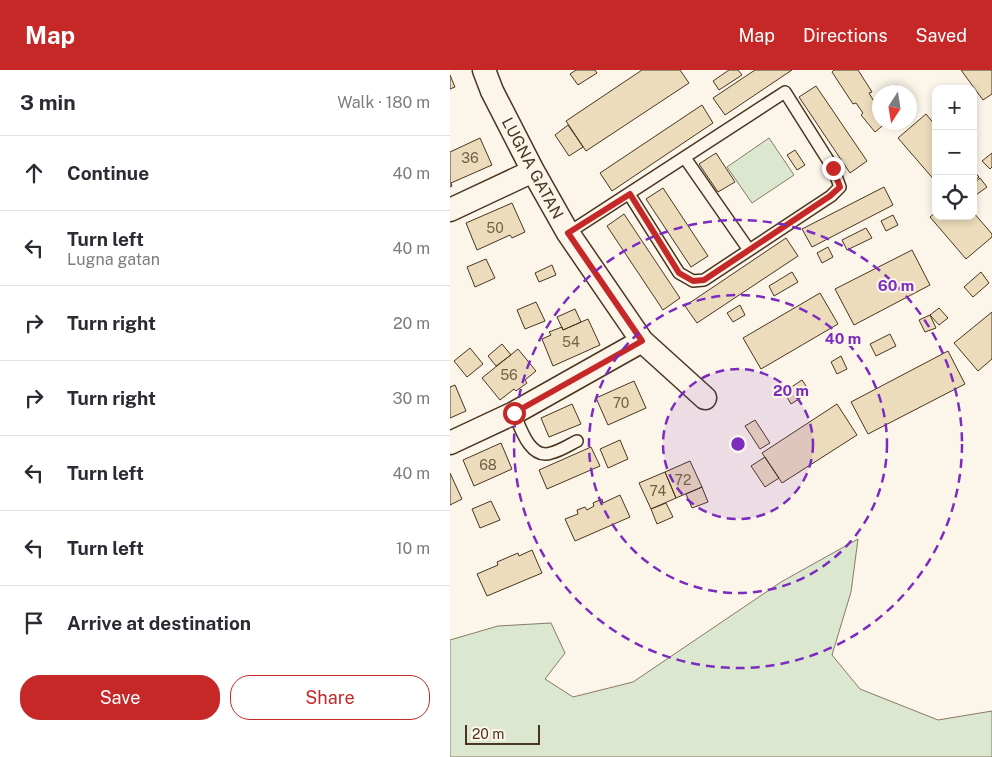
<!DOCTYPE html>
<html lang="en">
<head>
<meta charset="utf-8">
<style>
	:root { --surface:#fff; --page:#f7f7f7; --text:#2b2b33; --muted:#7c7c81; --line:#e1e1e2; --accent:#c62828 }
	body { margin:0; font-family:"Public Sans",sans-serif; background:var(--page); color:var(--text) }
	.controls { position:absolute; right:15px; top:15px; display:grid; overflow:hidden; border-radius:10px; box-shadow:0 2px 8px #0003 }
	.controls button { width:45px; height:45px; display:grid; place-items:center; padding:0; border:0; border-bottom:1px solid var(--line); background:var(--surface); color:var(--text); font:25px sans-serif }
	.compass { position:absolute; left:422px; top:15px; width:45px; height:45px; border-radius:50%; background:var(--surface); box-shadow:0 2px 8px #0003; rotate:192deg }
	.scale { position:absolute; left:15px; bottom:12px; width:75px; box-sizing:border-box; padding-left:5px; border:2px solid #4a3520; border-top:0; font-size:14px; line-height:18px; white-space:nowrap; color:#4a3520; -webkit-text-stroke:4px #fbf6e9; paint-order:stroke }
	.stop { position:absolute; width:15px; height:15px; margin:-11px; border:4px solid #c62828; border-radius:50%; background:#fff }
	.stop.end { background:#c62828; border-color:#fff; box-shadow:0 1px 5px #0008 }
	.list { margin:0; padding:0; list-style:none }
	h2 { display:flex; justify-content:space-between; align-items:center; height:65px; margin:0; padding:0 20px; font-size:21px }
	h2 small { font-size:16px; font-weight:400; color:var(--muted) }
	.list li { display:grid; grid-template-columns:32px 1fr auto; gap:15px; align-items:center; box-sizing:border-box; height:75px; padding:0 20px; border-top:1px solid var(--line) }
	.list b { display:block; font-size:19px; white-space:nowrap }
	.list p { margin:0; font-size:16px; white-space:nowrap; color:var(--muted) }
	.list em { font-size:16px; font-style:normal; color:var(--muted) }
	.actions { display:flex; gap:10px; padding:15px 20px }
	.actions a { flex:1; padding:11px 0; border:1px solid var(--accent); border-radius:20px; text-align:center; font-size:18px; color:var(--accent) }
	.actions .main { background:var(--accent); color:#fff }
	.icon { flex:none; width:28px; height:28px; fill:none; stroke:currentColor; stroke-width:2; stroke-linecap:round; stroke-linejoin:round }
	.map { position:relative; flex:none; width:542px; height:687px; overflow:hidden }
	header { display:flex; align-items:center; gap:30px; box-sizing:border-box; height:70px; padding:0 25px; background:var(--accent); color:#fff }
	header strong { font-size:24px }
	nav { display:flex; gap:28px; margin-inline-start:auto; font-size:18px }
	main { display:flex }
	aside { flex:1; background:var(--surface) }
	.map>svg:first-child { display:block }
</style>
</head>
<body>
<header>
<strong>Map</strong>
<nav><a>Map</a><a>Directions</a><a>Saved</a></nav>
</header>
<main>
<aside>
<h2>3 min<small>Walk · 180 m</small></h2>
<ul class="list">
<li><svg class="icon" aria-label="ahead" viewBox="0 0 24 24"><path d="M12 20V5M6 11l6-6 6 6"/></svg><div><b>Continue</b></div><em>40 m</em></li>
<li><svg class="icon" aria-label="left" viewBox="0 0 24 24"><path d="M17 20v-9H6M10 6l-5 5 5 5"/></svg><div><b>Turn left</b><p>Lugna gatan</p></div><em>40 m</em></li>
<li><svg class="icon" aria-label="right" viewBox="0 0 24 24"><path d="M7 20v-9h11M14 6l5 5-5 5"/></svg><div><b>Turn right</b></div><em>20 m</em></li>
<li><svg class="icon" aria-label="right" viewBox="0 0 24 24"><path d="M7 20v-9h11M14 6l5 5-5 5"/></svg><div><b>Turn right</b></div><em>30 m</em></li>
<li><svg class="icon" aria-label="left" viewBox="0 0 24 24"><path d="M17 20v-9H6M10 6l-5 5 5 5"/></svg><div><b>Turn left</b></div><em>40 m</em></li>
<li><svg class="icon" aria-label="left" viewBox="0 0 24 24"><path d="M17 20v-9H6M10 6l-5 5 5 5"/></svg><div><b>Turn left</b></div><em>10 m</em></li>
<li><svg class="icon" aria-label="arrive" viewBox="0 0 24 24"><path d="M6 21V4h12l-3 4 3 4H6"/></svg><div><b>Arrive at destination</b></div></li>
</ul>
<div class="actions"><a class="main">Save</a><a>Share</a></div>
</aside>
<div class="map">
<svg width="542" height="687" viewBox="0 0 542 687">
	<rect width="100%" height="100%" fill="#fbf6e9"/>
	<!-- green -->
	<path fill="#dce7d0" stroke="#887966" d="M319,68L344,105L302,133L277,97Z
		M408,469L401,522L382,585L410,619L488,650L542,641V687H0V570L48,556L101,553L115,583L95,609L123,627L183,612L331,512Z"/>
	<!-- building -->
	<path fill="#ecdcbc" stroke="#4a3520" d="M126,0H145L147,3L128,15L120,4Z
		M192,0H230L239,13L136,81L116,51Z
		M279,0H288L292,5L269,20L263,11Z
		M305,0H342L275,45L263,28Z
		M384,0H408L422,22L419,23L425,33L430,29V52H437L425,62L411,45L413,43L406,33L403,34L382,2Z
		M511,0H542V24L533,30Z
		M0,5L5,17L0,19Z
		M446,15L452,22H437Z
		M366,16L417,91L400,103L349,27Z
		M252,35L263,53L162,121L150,103Z
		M476,44L486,56V112L448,68Z
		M118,55L133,77L119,86L105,65Z
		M30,68L42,95L1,113L2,116L0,117V82Z
		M345,80L355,95L347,100L337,85Z
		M266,83L285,112L268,122L249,94Z
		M542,83V97L540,99L532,91Z
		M523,100L529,107L523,112Z
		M530,108L537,117L526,125L523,122V114Z
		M434,117L443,135L362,177L352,159Z
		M213,118L258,186L241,197L196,129Z
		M62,133L75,162L62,168L60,165L27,180L16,153Z
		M486,142V146H523V142L542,164V167L516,189L480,147Z
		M174,144L230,228L213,240L157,156Z
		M443,145L448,155L436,161L431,151Z
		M416,158L422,168L397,180L392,170Z
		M336,168L348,186L247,253L235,236Z
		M378,177L383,187L372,193L367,183Z
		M462,180L480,215L404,255L385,219Z
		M36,189L45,208L25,217L17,197Z
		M102,195L106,205L89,212L85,203Z
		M342,202L348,212L324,226L319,216Z
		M531,202L539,213L523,227L514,217Z
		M370,223L388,254L311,299L293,268Z
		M86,232L95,251L75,259L67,240Z
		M290,235L295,245L283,252L277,243Z
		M489,238L498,248L489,255L480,245Z
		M125,239L131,252L113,260L107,247Z
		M542,242V289L528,301L504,273Z
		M480,245L486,258L475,262L469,250Z
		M138,249L150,275L103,296L92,269L101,265L99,262L112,257L113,260Z
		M440,264L446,276L426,286L420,274Z
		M52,274L61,285L46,296L38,286Z
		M20,278L33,294L17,307L4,291Z
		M68,279L86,301L75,310L77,313L66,321L64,319L50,330L32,308Z
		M498,281L515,314L418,364L401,332Z
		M391,286L397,299L387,304L381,292Z
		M352,310L360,322L341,334L334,322Z
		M184,311L196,338L158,355L146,328Z
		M5,315L16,341L0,348V317Z
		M122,334L131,354L99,367L91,348Z
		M387,334L407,365L332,413L312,383Z
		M305,350L320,373L310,379L295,356Z
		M170,370L178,389L158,398L150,379Z
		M51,373L62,399L24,416L13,390Z
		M141,377L150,396L97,419L89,400Z
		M315,387L329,408L315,417L301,396Z
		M240,391L252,417L226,428L215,402Z
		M215,402L226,428L201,439L189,413Z
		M0,403L12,429L0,435Z
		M252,417L258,432L242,438L236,424Z
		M170,425L180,447L125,471L115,449L128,444L127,440L135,437L137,440L144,436L143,433L152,429L153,433Z
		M41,431L50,450L30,458L22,439Z
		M216,433L223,447L207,454L201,439Z
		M82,480L92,503L37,526L27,504L48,495L47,492L68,483L69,486Z"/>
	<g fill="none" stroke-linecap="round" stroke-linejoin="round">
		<!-- lane casing -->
		<g stroke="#4a3520" stroke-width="14">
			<path id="lane" d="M235,88L299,180
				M118,163L335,22L383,98L390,117L381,126L254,210L243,211L229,203L179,124
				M64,343C70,357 80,390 101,383C110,381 119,375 127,371"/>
		</g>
		<!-- street casing -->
		<g stroke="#4a3520" stroke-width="25">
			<path id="street" d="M34,0L42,21L83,101L118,163L192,271L255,328
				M0,140L83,101
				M0,373L64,343L192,271"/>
		</g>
		<!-- lane -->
		<use href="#lane" stroke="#fbf6e9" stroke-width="11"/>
		<!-- street -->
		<use href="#street" stroke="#fbf6e9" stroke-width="22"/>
	</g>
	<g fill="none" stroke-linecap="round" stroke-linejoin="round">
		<!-- route -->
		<path stroke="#c62828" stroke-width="6" d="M64,343L192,271L118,163L180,124L229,203L243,211L254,210L380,126L390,117L383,98"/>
	</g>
	<!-- distance rings -->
	<circle cx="288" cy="374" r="75" fill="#7b2cbf" fill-opacity=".12"/>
	<g fill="none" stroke="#7b2cbf" stroke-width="2.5" stroke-dasharray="9 6">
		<circle cx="288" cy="374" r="75"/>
		<circle cx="288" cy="374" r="149"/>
		<circle cx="288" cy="374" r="224"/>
	</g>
	<g text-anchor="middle" stroke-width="4" stroke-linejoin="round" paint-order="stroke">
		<!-- number labels -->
		<g font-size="14" fill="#725f47">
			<text x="20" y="93">36</text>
			<text x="45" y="163">50</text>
			<text x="121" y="277">54</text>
			<text x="59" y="310">56</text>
			<text x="171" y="338">70</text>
			<text x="38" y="400">68</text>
			<text x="233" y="415">72</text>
			<text x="208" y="426">74</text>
		</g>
		<!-- street labels -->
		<g font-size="16" fill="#4a3520" stroke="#fbf6e9">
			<text transform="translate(83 98) rotate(62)" y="6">LUGNA GATAN</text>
		</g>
	</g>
	<circle cx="288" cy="374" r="8" fill="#7b2cbf" stroke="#fbf6e9" stroke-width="2.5"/>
	<g font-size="15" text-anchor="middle" font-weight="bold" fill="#7b2cbf" stroke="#fbf6e9" stroke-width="4" stroke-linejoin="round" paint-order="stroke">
		<text x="446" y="221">60 m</text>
		<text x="393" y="274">40 m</text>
		<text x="341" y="326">20 m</text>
	</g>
</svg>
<div class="controls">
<button>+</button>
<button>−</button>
<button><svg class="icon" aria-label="locate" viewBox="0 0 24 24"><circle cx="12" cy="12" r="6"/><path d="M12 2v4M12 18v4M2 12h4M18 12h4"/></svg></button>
</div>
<svg class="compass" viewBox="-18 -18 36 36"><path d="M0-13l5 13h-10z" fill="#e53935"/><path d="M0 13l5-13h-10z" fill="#7c7c81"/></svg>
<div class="scale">20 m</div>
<div class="stop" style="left:64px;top:343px"></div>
<div class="stop end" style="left:383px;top:98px"></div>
</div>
</main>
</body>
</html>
